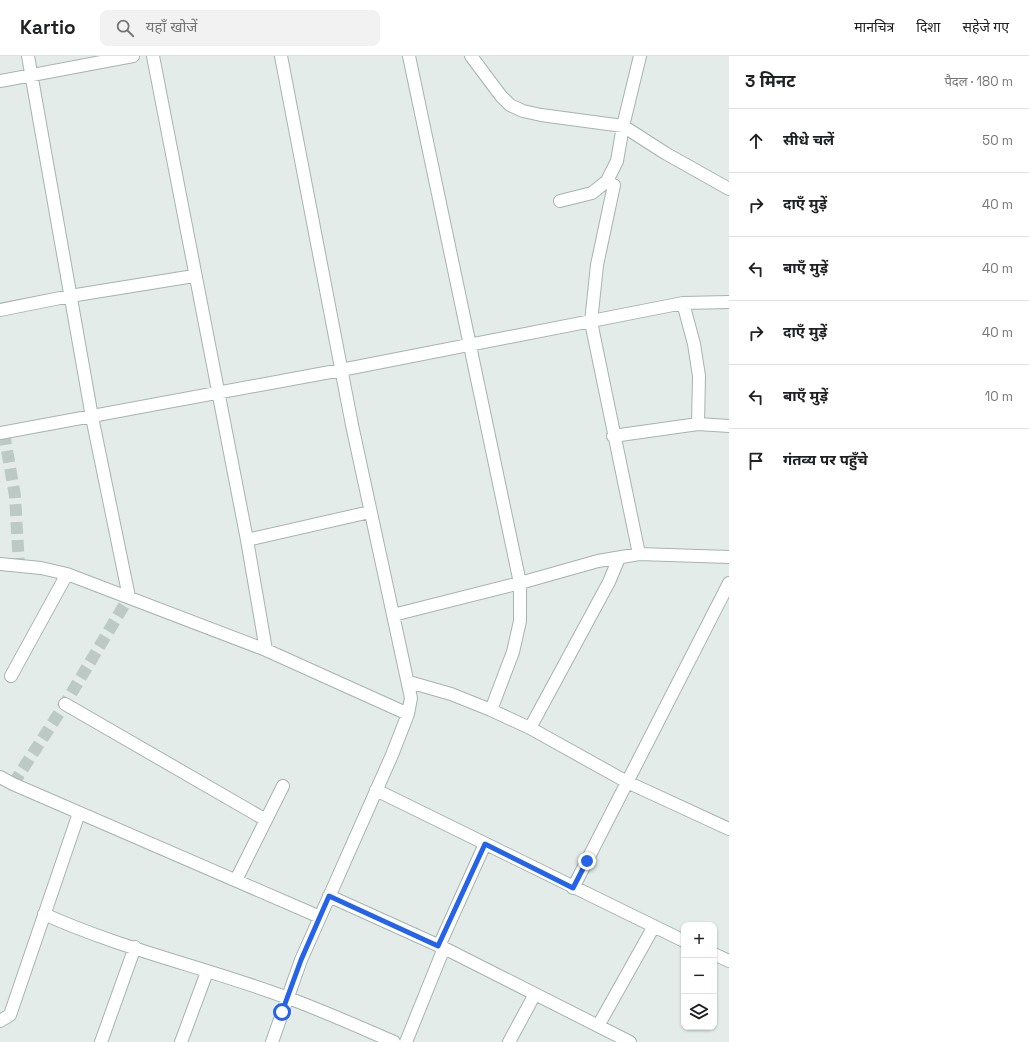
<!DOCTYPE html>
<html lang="hi">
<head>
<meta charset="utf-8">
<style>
	:root { --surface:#fff; --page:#f2f2f2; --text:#202124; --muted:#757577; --line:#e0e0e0 }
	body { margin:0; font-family:"Space Grotesk","Noto Sans Devanagari",sans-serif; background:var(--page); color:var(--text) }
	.controls { position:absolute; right:12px; bottom:12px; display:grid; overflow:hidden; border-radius:8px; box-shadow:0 1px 3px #0004 }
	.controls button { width:36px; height:36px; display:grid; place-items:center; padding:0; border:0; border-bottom:1px solid var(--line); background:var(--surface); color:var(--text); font:20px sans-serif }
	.stop { position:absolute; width:12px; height:12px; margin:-9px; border:3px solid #2563eb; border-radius:50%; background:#fff }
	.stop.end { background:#2563eb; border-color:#fff; box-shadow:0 1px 4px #0008 }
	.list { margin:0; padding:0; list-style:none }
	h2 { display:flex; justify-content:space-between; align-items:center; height:52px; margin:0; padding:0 16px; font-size:17px }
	h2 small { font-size:13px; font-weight:400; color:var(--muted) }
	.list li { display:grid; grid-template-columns:26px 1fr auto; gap:12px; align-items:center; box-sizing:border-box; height:64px; padding:0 16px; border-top:1px solid var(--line) }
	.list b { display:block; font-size:15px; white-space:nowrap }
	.list em { font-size:13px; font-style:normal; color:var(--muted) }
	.icon { flex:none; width:22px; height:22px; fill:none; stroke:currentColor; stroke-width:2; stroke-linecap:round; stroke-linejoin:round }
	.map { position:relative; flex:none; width:729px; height:986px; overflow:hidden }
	header { display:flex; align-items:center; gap:24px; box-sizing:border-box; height:56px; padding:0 20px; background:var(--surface); border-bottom:1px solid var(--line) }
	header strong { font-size:19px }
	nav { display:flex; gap:22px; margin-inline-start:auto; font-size:14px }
	.search { width:280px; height:36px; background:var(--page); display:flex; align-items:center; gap:10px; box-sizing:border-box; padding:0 14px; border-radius:8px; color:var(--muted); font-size:15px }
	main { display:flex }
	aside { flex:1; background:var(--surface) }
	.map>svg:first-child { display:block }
</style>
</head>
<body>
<header>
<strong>Kartio</strong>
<div class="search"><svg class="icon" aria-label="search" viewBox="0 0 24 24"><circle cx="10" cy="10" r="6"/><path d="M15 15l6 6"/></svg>यहाँ खोजें</div>
<nav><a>मानचित्र</a><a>दिशा</a><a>सहेजे गए</a></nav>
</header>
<main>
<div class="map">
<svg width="729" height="986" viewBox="0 0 729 986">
	<rect width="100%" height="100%" fill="#e3ece8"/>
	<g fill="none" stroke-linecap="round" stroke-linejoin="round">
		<!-- street-tunnel -->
		<path stroke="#bdc9c5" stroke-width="12" stroke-dasharray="12 6" stroke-linecap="butt" d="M4,377L15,440L19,510
			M13,728L65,648L129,541"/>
		<!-- street casing -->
		<g stroke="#a6b4af" stroke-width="14">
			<path id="street" d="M28,0L92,361L129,541
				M153,0L247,484L370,456
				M409,0L520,527V565L513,596L491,654
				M471,0L501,40L510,49L523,55L541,59L623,70L665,97L729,133
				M0,25L133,0
				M614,129L597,209L591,266L639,498
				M560,145L592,137L607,125L617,105L623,70L640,0
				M683,247L694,288L699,320L698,368
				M0,254L70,240L194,220
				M0,377L341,314L683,247L729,246
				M613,380L698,368L729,370
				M247,484L266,594
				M0,508L41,512L67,518L266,594L408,658
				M393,559L520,527L598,505L639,498L729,501
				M11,620L67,518
				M409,626L451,638L491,654L530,672L627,726L729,773
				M65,648L266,764
				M530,672L609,526L619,502
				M0,721L13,728L320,861
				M376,734L684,885
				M236,824L283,730
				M573,832L729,527
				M329,840L444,892L630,986
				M44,858C121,893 208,912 288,942C324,955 359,971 394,986
				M439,890L485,788
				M714,898L729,905
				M0,965L10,959L79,757
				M598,970L653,872
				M101,986L135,891
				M181,986L207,916
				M272,986L301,904L392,699L408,658L411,642L352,369L281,0
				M406,986L444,892
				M509,986L535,938"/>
		</g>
		<!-- street -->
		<use href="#street" stroke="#fff" stroke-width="12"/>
	</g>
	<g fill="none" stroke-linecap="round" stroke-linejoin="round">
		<!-- route -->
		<path stroke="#2563eb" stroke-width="5" d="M282,956L301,904L329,840L438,890L485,788L573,832L587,805"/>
	</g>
</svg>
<div class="controls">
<button>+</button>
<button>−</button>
<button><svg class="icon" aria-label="layers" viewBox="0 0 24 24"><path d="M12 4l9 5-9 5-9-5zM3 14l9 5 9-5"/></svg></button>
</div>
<div class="stop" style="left:282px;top:956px"></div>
<div class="stop end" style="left:587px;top:805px"></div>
</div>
<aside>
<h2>3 मिनट<small>पैदल · 180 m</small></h2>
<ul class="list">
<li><svg class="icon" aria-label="ahead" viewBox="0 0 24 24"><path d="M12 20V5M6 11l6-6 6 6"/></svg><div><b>सीधे चलें</b></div><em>50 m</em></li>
<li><svg class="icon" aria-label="right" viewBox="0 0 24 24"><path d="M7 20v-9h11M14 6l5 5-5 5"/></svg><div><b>दाएँ मुड़ें</b></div><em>40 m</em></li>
<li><svg class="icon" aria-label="left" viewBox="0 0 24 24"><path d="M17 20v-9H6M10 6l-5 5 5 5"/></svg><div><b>बाएँ मुड़ें</b></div><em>40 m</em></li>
<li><svg class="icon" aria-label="right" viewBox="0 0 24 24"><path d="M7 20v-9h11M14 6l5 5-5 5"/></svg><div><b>दाएँ मुड़ें</b></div><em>40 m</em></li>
<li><svg class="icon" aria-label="left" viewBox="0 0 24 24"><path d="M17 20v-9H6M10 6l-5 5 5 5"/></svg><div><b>बाएँ मुड़ें</b></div><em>10 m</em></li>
<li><svg class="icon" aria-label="arrive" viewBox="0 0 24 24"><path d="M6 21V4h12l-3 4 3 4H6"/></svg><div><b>गंतव्य पर पहुँचे</b></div></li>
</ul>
</aside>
</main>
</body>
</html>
